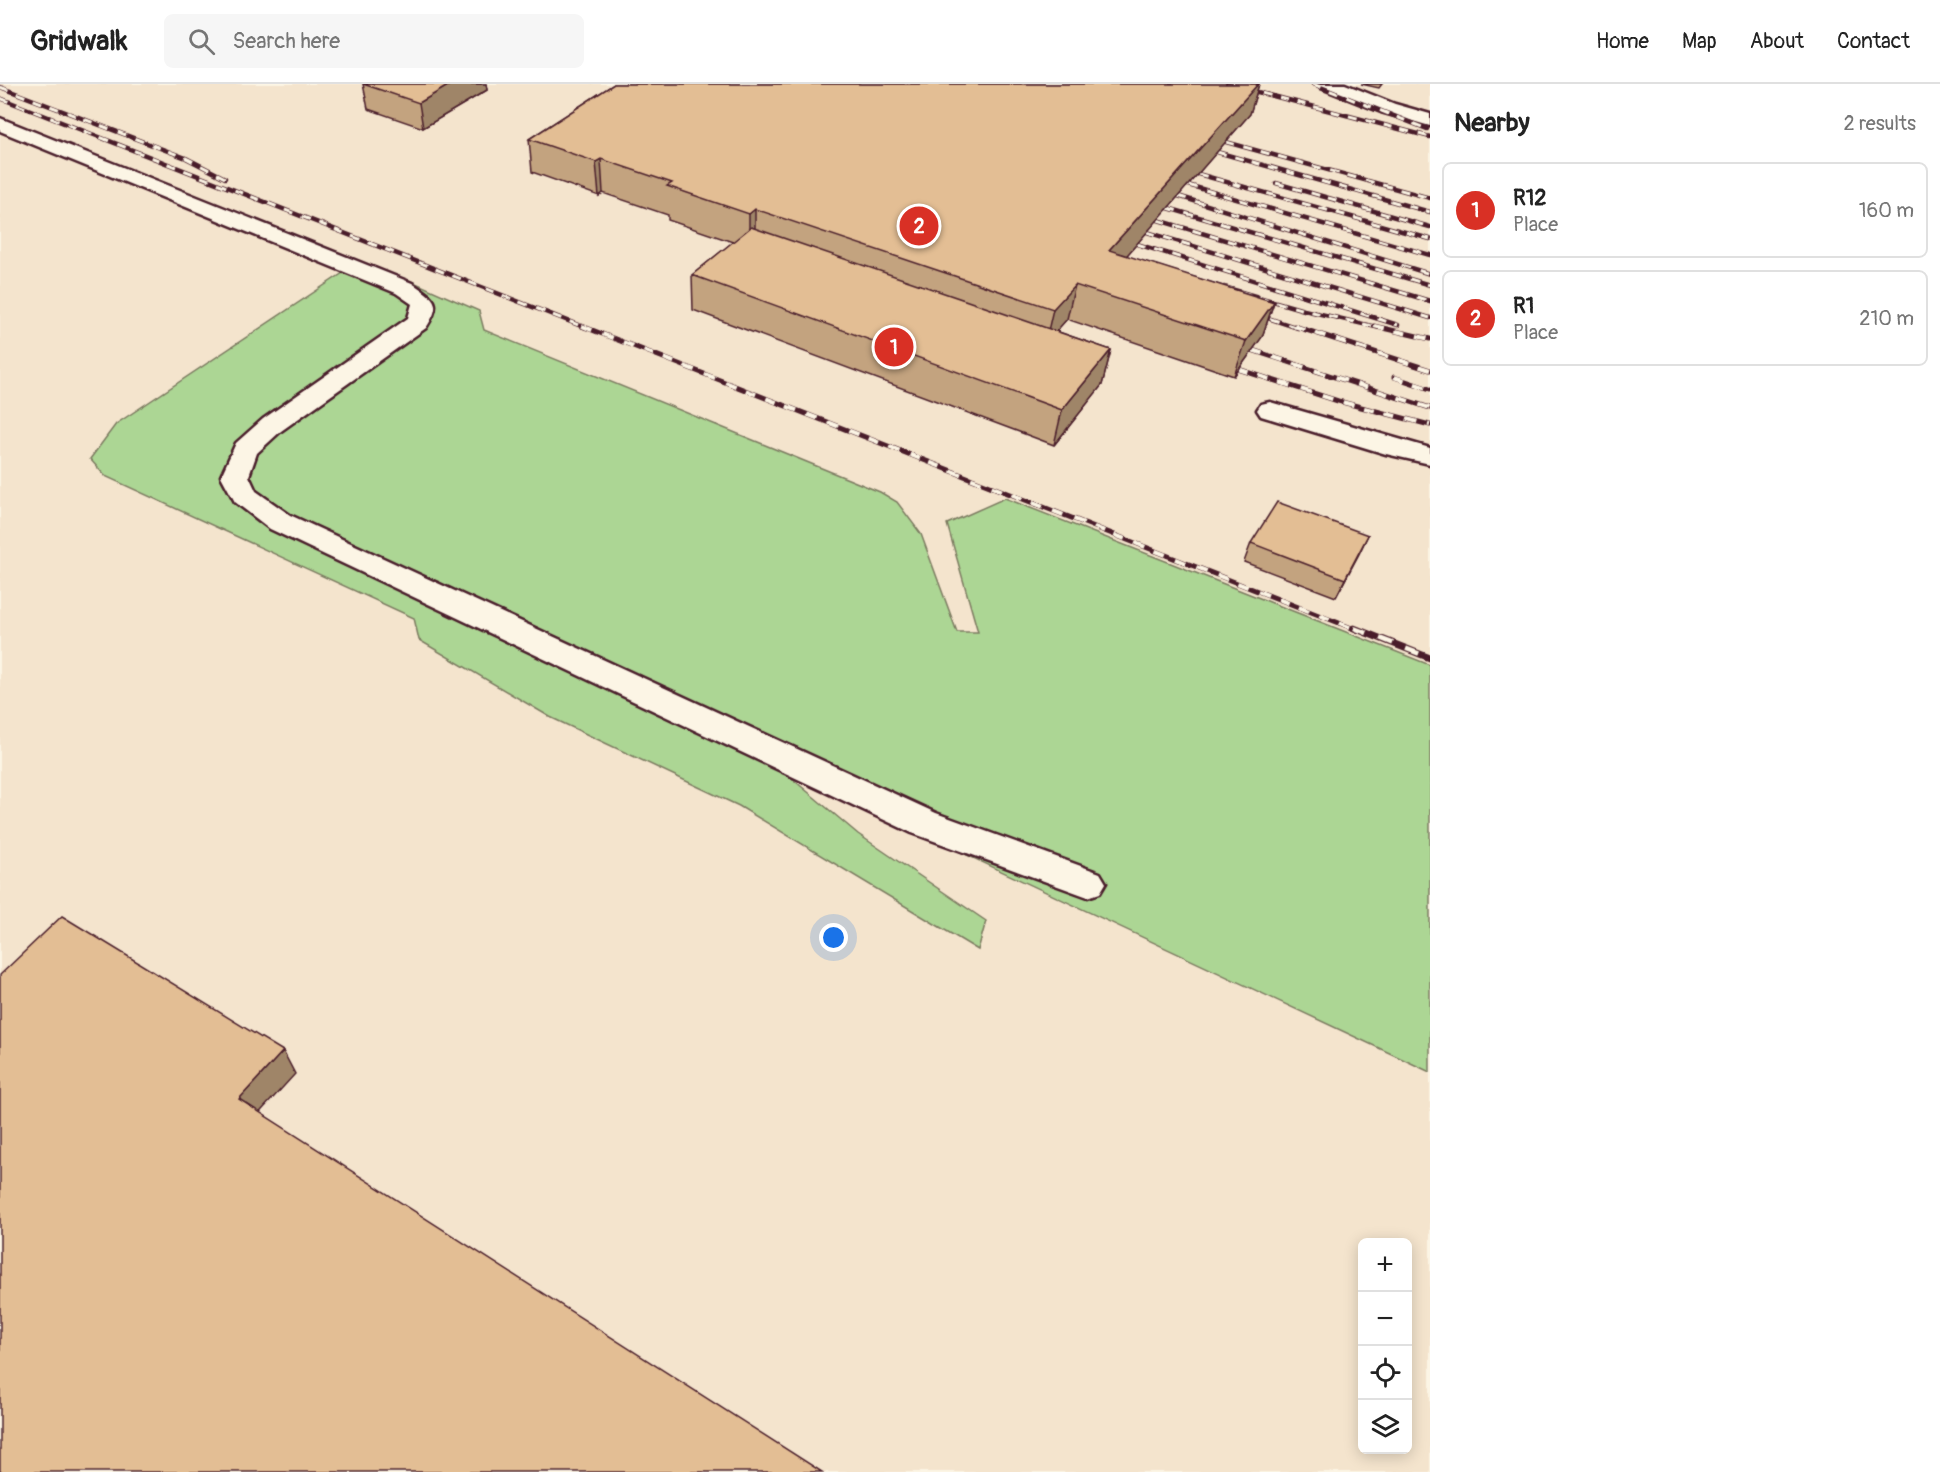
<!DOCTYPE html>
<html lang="en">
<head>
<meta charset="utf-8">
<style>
	:root { --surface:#fff; --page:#f6f6f6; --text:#222; --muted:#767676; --line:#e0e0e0; --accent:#d93025 }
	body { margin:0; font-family:Pangolin,sans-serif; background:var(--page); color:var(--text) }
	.controls { position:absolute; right:18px; bottom:18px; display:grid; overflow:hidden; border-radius:9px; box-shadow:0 3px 15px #0003 }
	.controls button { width:54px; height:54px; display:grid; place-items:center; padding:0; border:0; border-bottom:2px solid var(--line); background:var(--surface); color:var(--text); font:30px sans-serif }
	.you { position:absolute; left:834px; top:854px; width:21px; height:21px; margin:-15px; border:4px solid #fff; border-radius:50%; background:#1a73e8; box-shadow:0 0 0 9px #1a73e833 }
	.badge { display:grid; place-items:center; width:39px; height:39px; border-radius:50%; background:var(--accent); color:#fff; font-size:20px; font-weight:700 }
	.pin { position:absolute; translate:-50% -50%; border:3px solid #fff; box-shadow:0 2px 6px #0006 }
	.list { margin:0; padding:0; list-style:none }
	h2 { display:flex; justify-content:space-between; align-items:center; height:78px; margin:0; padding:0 24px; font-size:26px }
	h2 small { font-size:20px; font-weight:400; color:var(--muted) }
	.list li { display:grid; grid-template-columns:39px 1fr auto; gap:18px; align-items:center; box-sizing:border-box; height:96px; margin:0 12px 12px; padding:0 12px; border:2px solid var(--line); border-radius:9px }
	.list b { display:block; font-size:22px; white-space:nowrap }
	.list p { margin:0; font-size:20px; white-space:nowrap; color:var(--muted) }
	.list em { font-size:20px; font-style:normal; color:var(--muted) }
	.icon { flex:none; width:33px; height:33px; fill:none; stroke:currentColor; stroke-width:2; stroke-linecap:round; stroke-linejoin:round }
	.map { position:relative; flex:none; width:1430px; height:1388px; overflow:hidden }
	header { display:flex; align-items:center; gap:36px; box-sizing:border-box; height:84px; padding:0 30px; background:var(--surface); border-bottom:2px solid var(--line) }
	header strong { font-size:28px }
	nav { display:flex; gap:33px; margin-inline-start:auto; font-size:21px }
	.search { width:420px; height:54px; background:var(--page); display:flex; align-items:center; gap:15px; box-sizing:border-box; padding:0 21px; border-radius:9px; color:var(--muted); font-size:22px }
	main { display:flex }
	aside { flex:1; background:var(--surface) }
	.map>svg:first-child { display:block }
</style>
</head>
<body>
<header>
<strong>Gridwalk</strong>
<div class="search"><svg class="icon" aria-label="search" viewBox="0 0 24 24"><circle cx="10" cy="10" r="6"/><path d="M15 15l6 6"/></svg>Search here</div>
<nav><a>Home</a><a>Map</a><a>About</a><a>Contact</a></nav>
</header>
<main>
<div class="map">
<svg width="1430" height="1388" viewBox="0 0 1430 1388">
	<rect width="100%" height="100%" fill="#fcf5e5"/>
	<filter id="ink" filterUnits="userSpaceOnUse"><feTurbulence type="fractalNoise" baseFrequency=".0167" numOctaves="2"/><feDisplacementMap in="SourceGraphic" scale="12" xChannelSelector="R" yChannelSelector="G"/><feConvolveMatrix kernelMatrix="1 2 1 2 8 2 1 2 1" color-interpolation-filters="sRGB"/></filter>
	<g filter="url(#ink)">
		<!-- built -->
		<path fill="#f4e4cd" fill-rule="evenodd" d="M0,0H1430V1388H0ZM1362,1158H1408V1366H1362Z"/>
		<!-- green -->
		<path fill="#acd694" stroke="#7b7a60" stroke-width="1.5" d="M343,189L409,196L479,227L484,246L880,408L897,418L921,450L957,548H978L947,440L1005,414L1430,581V988L777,682L858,750L986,837L978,866L739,722L550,633L419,556L414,534L105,392L90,375L116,340Z"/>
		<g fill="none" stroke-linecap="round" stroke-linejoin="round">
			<!-- minor casing -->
			<g stroke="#4a1f2b" stroke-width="5">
				<path id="minor" d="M1318,0H1345L1395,20L1430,30V42L1381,28L1321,4Z
					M0,34L412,199C435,215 443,218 426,244L281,347L257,369L249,392L256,407L290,431L936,729L1100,789L1106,799L1100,809L1088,813L912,749L270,445L235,418L221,392L236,359L263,335L408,234L412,220L396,209L0,47Z
					M1270,318L1430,364V380L1386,370L1261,332L1257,326L1261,320Z"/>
			</g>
			<!-- minor -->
			<use href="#minor" fill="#fcf5e5" fill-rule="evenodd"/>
			<!-- rail-far2 casing -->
			<g stroke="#4a1f2b" stroke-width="4.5">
				<path id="rail-far2" d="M1227,0L1430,53
					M1313,0L1427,45
					M0,3L186,74L225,94
					M0,14L586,244
					M1226,58L1430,114
					M1217,68L1430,128
					M1198,90L1430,155
					M1276,99L1430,143
					M1188,101L1430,171
					M1178,112L1430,190
					M1168,124L1430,201
					M1158,136L1430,217
					M1147,148L1430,234
					M1137,160L1398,241
					M1224,203L1304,226L1380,244
					M1253,229L1298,244"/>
			</g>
			<!-- rail-far1 casing -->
			<g stroke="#4a1f2b" stroke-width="5">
				<path id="rail-far1" d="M582,242L1357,546
					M1294,242L1430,286
					M1374,242L1430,255
					M1252,266L1430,324
					M1238,285L1338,317L1430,341
					M1394,293L1430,305"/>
			</g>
			<!-- rail casing -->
			<g stroke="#4a1f2b" stroke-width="7">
				<path id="rail" d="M1354,544L1430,574"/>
			</g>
			<!-- rail-far2 -->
			<use href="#rail-far2" stroke="#fcf5e5" stroke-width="3" stroke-dasharray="9" stroke-linecap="butt"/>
			<!-- rail-far1 -->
			<use href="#rail-far1" stroke="#fcf5e5" stroke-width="4" stroke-dasharray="11" stroke-linecap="butt"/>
			<!-- rail -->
			<use href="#rail" stroke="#fcf5e5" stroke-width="4.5" stroke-dasharray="14" stroke-linecap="butt"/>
		</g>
		<!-- wall -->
		<path fill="#c3a37f" stroke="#4a1f2b" stroke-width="1.5" d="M363,0H486L487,6L423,44L368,25Z
			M614,0H1259L1250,30L1126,172L1274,218L1262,253L1234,292L1067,235L1056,247L1111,266L1102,301L1054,361L693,226L692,191L733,158L668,136V131L603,109L599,112L532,88L529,55Z
			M1361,0H1382L1379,4Z
			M1368,451L1336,513L1244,478L1251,459Z"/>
		<!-- shaded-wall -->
		<path fill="#9f8568" stroke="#4a1f2b" stroke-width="1.5" d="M451,0H486L487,6L423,44L419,19Z
			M1258,0H1259L1250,30L1101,201L1109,166Z
			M601,75L603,109L599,112L596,78Z
			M755,125V159L749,164V130Z
			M1075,201L1067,235L1045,260L1053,225Z
			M1274,218L1262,253L1234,292L1246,257Z
			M1111,266L1102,301L1054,361L1062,326Z
			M1368,451L1359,470L1336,513L1345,495Z
			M283,967L295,990L252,1037L239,1015Z"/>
		<!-- building -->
		<path fill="#e3be94" stroke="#4a1f2b" stroke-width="1.5" d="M363,0H451L419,19Z
			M614,0H1258L1109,166L1274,218L1246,257L1075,201L1053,225L755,125L749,130L667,102L672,99L601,75L596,78L529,55Z
			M751,143L1111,266L1062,326L692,191Z
			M1277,418L1368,451L1345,495L1251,459Z
			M62,832L283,967L239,1015L822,1388H0V891Z"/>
	</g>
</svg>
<div class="controls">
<button>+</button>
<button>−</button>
<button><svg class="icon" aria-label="locate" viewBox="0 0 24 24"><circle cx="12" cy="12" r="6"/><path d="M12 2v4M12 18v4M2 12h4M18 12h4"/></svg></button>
<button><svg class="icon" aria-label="layers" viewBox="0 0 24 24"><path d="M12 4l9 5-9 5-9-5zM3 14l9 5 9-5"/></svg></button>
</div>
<div class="you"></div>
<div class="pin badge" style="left:894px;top:263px">1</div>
<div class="pin badge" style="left:919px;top:142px">2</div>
</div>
<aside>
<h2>Nearby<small>2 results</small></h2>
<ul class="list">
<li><span class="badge">1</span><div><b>R12</b><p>Place</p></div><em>160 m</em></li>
<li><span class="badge">2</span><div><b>R1</b><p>Place</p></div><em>210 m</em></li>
</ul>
</aside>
</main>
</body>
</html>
